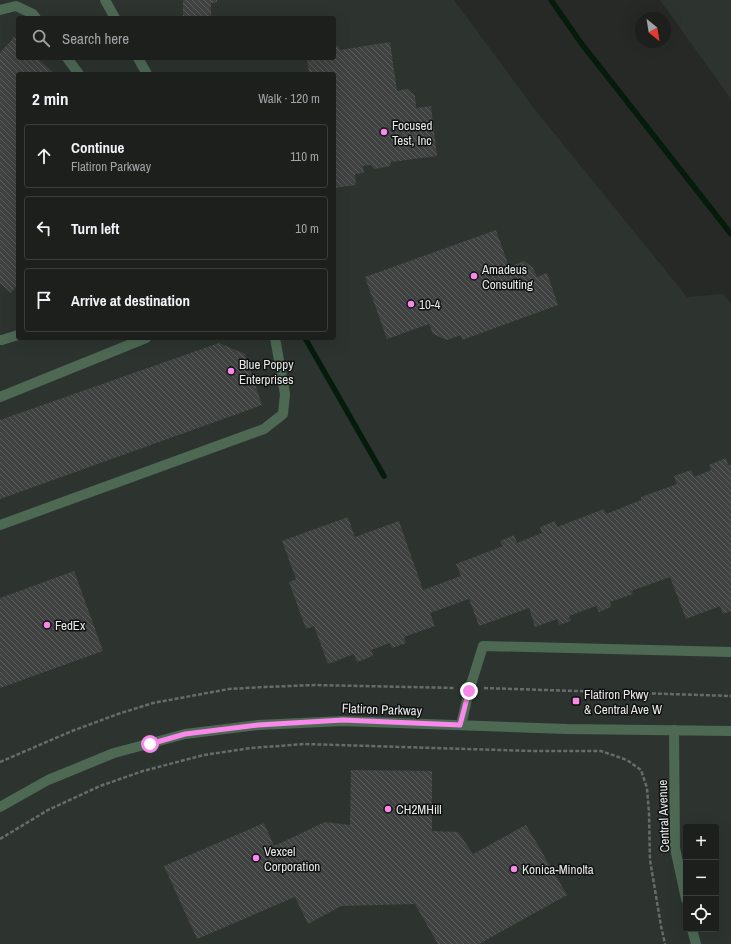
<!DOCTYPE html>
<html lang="en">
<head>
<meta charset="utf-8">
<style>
	:root { --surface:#1d1f1d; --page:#252726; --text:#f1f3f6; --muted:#a0a2a4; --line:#3b3d3b }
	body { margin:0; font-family:"Archivo Narrow",sans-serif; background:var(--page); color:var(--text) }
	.controls { position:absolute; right:12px; bottom:12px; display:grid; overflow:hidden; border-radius:4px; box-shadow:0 4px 16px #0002 }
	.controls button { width:36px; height:36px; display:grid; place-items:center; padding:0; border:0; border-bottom:1px solid var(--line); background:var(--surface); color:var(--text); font:20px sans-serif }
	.compass { position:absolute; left:635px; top:12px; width:36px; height:36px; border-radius:50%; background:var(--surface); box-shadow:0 4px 16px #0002; rotate:150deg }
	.stop { position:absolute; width:12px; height:12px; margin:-9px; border:3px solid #f888e9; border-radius:50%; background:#fff }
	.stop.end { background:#f888e9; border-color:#fff; box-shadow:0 1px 4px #0008 }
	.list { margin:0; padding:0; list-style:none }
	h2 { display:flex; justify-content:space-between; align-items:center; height:52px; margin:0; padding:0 16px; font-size:17px }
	h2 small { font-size:13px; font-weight:400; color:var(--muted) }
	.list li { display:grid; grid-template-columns:26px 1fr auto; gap:12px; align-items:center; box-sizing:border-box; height:64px; margin:0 8px 8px; padding:0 8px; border:1px solid var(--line); border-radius:4px }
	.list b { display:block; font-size:15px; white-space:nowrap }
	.list p { margin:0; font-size:13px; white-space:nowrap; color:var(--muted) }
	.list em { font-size:13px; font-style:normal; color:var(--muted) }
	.icon { flex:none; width:22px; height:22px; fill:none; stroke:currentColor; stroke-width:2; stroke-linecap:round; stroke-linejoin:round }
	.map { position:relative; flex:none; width:731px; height:944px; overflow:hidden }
	.search { position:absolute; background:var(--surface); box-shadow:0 4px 16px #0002; left:16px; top:16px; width:320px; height:44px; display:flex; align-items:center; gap:10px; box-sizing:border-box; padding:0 14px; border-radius:4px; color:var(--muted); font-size:15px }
	.panel { position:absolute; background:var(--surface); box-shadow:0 4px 16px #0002; left:16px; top:72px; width:320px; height:268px; border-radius:4px }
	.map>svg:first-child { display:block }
</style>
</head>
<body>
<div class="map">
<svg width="731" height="944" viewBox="0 0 731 944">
	<defs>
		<pattern id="building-back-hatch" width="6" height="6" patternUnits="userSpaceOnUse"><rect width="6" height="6" fill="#3f4240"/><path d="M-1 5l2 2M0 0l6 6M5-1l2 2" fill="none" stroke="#5b5d5c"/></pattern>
	</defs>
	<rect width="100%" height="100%" fill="#272927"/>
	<!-- built -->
	<path fill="#2d342f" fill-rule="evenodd" d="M0,0H454L536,111L687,297L723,294L731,304V944H0ZM18,18H334V58H18ZM18,74H334V338H18ZM686,827H716V929H686Z
		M660,0H731V99Z"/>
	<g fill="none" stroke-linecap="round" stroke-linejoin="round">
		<!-- stream -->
		<path stroke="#051b0c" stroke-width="5.5" d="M551,0L581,43L731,234
			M305,338L384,476"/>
	</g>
	<!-- building -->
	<path fill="url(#building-back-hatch)" d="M183,0H217V3H211V18H183Z
		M14,37L18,40V58H37L55,74H18V284L11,293L0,283V53Z
		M390,42L397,91L407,89L415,96L416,108L431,106L437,156L391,162L390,166L375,169L370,165L363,166L364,173L355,174L356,185L334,188V74H309L307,58H334V46H338L340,50Z
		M496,230L509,267L524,261L533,268L537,277L547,273L558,305L462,340L461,335L447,340L433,334L429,324L387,339L365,277Z
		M219,343L245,354L262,405L0,499V420Z
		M726,458L728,465H731V611L723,614L720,606L686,619L670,577L631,591L633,594L610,602L611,607L599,612L596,606L569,616L571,621L559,625L557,619L535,627L529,608L479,626L469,599L430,613L435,626L404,637L406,643L392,648L390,643L371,650L373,656L357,662L354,654L328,664L314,626L306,629L289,582L296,579L282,541L348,517L355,537L399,521L423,590L461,576L456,564L503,546L500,541L514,535L517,543L542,533L540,527L555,521L557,527L604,509L606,514L641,500V497L677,484L674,476L691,470L694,477L711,470L709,465Z
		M74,571L103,651L0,688V598Z
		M351,770L432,771V831L458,832L473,854L526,825L567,895L479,944H438L415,904L341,906L308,924L295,897L197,939L164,866L264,823L274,846L325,822L350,825Z"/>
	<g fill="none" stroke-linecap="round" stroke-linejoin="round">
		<!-- path -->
		<path stroke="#696b69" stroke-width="2.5" stroke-dasharray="4 2" stroke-linecap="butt" d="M484,688L731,696
			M0,762L72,731L118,714L153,703L229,689L264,687L315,685L455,688
			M0,839L48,810L100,786L143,771L204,755L251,748L305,744L532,751H601L627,760L641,770L647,788L649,813L650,860L661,926L665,944"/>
		<!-- minor -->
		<path stroke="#4d6954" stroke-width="10" d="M105,0L115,18
			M0,10L16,6L33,14L36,18
			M67,58L79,74
			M138,58L147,74
			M0,340H2L18,335
			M0,397L146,338
			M0,525L264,429L283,414L285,394L275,338
			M461,725L469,691L483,646L731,652
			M674,730L675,848L686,899
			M0,807L48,780L114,753L185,734L258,725L343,721L567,729L731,731
			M692,929L696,944"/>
	</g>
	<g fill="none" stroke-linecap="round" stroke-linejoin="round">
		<!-- route -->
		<path stroke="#f888e9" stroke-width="5" d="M150,744L185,734L258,725L343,720L460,725L469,691"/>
	</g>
	<!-- markers -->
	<g fill="#f888e9" stroke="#101111" stroke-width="1.5">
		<circle cx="384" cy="132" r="4"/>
		<circle cx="474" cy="276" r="4"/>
		<circle cx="411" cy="304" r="4"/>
		<circle cx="231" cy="371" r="4"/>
		<circle cx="47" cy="625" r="4"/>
		<rect x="572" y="697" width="8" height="8" rx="2"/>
		<circle cx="388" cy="809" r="4"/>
		<circle cx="256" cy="858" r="4"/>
		<circle cx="514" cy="869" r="4"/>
	</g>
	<g text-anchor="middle" stroke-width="3" stroke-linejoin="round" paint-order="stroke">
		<!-- poi labels -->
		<g font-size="13" fill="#e7e9e8" stroke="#101111" text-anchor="start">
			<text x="392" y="130">Focused<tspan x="392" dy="15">Test, Inc</tspan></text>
			<text x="482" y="274">Amadeus<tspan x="482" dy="15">Consulting</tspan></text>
			<text x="419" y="309">10-4</text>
			<text x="239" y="369">Blue Poppy<tspan x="239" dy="15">Enterprises</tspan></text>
			<text x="55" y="630">FedEx</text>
			<text x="584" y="699">Flatiron Pkwy<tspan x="584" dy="15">&amp; Central Ave W</tspan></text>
			<text x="396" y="814">CH2MHill</text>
			<text x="264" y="856">Vexcel<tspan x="264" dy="15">Corporation</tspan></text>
			<text x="522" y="874">Konica-Minolta</text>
		</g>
		<!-- street labels -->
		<g font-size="13" fill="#e7e9e8" stroke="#101111">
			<text transform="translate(382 709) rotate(2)" y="5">Flatiron Parkway</text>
			<text transform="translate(663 816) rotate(-92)" y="5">Central Avenue</text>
		</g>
	</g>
</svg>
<div class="controls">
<button>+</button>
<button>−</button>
<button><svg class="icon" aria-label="locate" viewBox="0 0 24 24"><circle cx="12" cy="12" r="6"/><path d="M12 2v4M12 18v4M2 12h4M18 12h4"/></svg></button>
</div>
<svg class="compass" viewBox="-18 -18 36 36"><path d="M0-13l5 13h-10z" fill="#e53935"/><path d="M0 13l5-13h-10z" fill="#a0a2a4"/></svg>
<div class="stop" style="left:150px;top:744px"></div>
<div class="stop end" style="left:469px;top:691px"></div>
<div class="search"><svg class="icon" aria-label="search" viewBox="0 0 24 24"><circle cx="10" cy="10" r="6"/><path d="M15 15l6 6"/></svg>Search here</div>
<section class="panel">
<h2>2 min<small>Walk · 120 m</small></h2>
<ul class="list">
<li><svg class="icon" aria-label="ahead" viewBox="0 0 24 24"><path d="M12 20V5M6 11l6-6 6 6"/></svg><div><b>Continue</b><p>Flatiron Parkway</p></div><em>110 m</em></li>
<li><svg class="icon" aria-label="left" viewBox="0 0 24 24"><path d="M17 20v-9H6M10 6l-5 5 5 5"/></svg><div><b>Turn left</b></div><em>10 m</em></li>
<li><svg class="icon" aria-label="arrive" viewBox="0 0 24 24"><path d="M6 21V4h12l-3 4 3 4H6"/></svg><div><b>Arrive at destination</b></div></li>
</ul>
</section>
</div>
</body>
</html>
